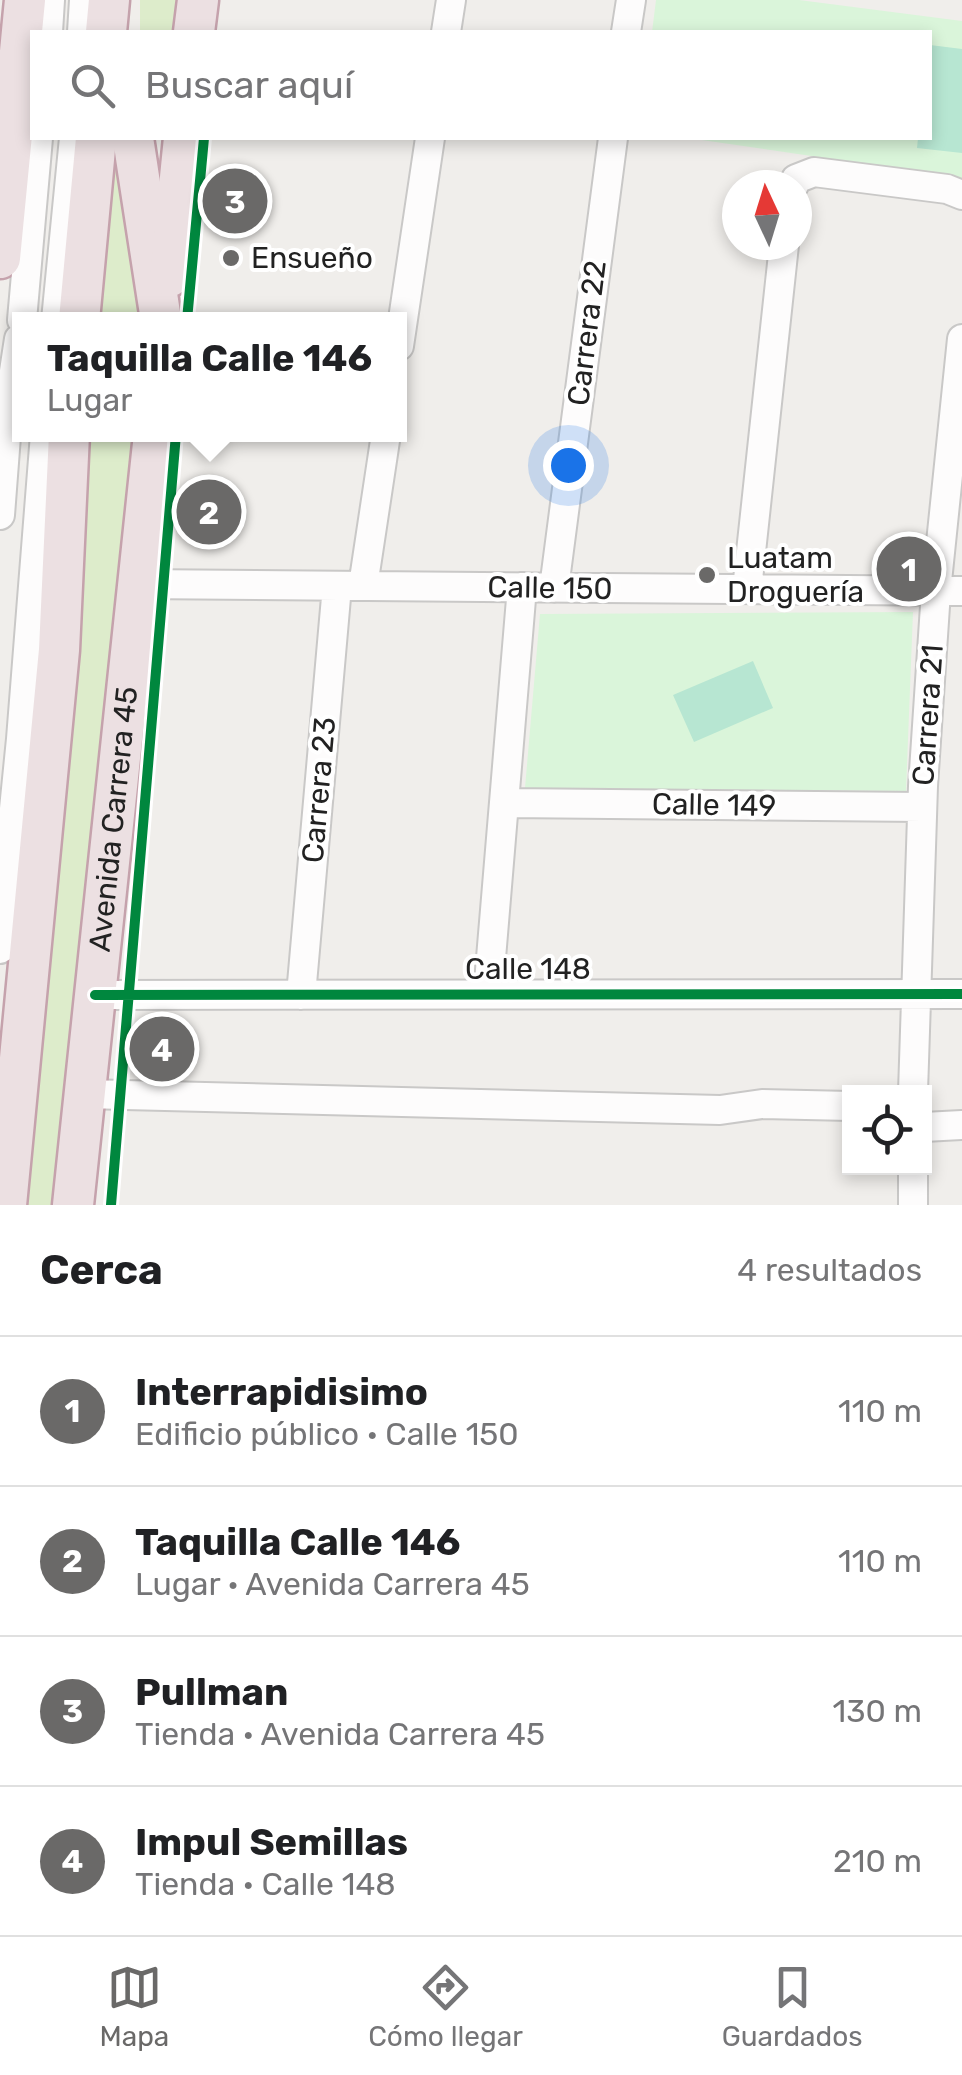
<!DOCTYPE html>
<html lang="es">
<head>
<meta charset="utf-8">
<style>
	:root { --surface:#fff; --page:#f2f2f2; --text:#202124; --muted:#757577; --line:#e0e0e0; --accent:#6a6968 }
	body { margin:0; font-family:Rubik,sans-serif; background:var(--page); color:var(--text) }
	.controls { position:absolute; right:30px; bottom:30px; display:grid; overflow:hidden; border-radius:0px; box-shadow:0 5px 15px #0003 }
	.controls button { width:90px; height:90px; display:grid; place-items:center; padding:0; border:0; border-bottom:2px solid var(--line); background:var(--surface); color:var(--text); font:50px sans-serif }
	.compass { position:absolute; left:722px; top:170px; width:90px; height:90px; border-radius:50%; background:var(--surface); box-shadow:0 5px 15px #0003; rotate:356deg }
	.you { position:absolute; left:568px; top:465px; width:35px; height:35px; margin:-25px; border:8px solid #fff; border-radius:50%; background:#1a73e8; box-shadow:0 0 0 15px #1a73e833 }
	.badge { display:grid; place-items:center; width:65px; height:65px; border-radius:50%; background:var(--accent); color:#fff; font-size:32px; font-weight:700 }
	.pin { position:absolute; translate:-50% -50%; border:5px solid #fff; box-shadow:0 2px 10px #0006 }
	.popup { position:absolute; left:12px; top:312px; width:395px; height:130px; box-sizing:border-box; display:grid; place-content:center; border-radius:0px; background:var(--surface); filter:drop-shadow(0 2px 8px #0005); font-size:32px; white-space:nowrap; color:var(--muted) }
	.popup b { font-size:38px; color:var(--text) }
	.popup::after { content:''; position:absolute; left:50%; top:100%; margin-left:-20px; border:20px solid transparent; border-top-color:var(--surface) }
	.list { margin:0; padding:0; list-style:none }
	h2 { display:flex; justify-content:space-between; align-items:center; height:130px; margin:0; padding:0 40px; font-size:42px }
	h2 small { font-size:32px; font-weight:400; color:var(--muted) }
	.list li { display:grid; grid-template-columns:65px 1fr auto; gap:30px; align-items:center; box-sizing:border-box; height:150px; padding:0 40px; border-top:2px solid var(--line) }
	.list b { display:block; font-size:38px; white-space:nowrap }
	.list p { margin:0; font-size:32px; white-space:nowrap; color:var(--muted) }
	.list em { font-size:32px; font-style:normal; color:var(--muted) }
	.icon { flex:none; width:55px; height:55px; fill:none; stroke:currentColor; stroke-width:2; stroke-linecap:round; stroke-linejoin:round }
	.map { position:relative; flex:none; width:962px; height:1205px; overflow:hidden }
	.search { position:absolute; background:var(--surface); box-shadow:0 5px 15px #0003; left:30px; right:30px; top:30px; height:110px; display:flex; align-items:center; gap:25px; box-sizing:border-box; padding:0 35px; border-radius:0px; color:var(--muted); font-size:38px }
	.sheet { height:730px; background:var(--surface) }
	nav { display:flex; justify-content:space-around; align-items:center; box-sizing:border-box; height:140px; border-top:2px solid var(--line); background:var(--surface); font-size:28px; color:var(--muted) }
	nav a { display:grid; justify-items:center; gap:5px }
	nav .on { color:var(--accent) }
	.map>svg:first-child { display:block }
</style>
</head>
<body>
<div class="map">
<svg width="962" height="1205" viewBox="0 0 962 1205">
	<rect width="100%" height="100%" fill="#f0eeeb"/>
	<!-- grass -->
	<path fill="#ddeccb" d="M140,0H184L181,32H140Z
		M116,149L149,319L100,320Z
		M91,435H141L63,1205H26L78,656Z"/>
	<!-- park -->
	<path fill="#daf5da" d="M656,0H799L962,21V178L688,138H930V32H652Z
		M913,612L906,791L525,788L540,614Z"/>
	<!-- pitch -->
	<path fill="#b7e6d2" d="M930,45L962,49V153L917,148L918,138H930Z
		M753,661L773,708L694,742L673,695Z"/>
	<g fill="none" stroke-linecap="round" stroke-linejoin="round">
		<!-- minor casing -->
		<g stroke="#c9c8c7" stroke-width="32">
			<path id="minor" d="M48,32L50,0
				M82,32L84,0
				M446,32L451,0
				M626,32L631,0
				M794,185L796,179L814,172L947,189L962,195
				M22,320L38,138
				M56,320L74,138
				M399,346L430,138
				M0,515L8,410L19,339
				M138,584L962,591
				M363,586L386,434
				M554,588L613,138
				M747,589L784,245
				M506,803L922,807
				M0,949L21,739L45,434
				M488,994L522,587
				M95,995L962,994
				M301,995L337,586
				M913,1092L923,786L936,591L962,339
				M84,1094L720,1110L762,1104L850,1106
				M924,1127L962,1125
				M913,1168V1205"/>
		</g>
		<!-- highway casing -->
		<g stroke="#c5a2ac" stroke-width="45">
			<g id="highway">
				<path d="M106,32L109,0"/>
				<path d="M194,32L198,0"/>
				<path d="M133,138L161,320"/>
				<path d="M0,258L25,0"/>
				<path d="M170,276L184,138"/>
				<path d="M79,320L96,138"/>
				<path d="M6,1205L59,650L69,434"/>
				<path id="s1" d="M73,1205L154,434"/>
			</g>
		</g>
		<!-- minor -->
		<use href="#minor" stroke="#fdfcfc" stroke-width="28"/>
		<!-- highway -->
		<use href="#highway" stroke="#ece0e2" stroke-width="40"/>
		<!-- cycleway casing -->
		<g stroke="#fff" stroke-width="16">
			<path id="cycleway" d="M187,320L204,138
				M95,995L962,994
				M111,1205L176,434"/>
		</g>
		<!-- cycleway -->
		<use href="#cycleway" stroke="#00873e" stroke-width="10"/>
	</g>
	<!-- markers -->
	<g fill="#6a6968" stroke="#fff" stroke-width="4">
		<circle cx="231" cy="258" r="10"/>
		<circle cx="707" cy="575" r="10"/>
	</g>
	<g text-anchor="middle" stroke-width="8" stroke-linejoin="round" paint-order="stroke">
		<!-- poi labels -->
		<g font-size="30" fill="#222" stroke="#fff" text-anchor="start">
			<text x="251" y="268">Ensueño</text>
			<text x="727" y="568">Luatam<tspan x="727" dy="34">Droguería</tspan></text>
		</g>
		<!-- street labels -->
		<g font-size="30" fill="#222" stroke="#fff">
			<text transform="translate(587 333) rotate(-83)" y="10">Carrera 22</text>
			<text transform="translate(550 588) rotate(1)" y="10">Calle 150</text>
			<text transform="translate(928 715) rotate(-86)" y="10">Carrera 21</text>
			<text transform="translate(319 790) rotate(-85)" y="10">Carrera 23</text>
			<text transform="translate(714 805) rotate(1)" y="10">Calle 149</text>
			<text dy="10" stroke="none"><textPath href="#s1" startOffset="388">Avenida Carrera 45</textPath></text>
			<text x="528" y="979">Calle 148</text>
		</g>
	</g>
</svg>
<div class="controls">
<button><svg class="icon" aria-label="locate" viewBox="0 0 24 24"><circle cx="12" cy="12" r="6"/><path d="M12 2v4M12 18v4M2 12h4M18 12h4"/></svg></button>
</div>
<svg class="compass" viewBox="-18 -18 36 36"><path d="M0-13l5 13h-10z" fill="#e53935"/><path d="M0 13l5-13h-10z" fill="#757577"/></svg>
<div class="you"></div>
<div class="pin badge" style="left:909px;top:569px">1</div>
<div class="pin badge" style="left:209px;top:512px">2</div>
<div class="popup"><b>Taquilla Calle 146</b>Lugar</div>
<div class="pin badge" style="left:235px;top:201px">3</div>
<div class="pin badge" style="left:162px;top:1049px">4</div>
<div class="search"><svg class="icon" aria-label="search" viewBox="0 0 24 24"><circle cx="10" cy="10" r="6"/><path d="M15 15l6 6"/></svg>Buscar aquí</div>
</div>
<section class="sheet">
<h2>Cerca<small>4 resultados</small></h2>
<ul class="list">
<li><span class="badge">1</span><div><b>Interrapidisimo</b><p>Edificio público · Calle 150</p></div><em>110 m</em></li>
<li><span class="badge">2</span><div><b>Taquilla Calle 146</b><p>Lugar · Avenida Carrera 45</p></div><em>110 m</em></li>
<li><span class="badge">3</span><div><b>Pullman</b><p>Tienda · Avenida Carrera 45</p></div><em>130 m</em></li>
<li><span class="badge">4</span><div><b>Impul Semillas</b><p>Tienda · Calle 148</p></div><em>210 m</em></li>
</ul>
</section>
<nav>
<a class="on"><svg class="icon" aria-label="map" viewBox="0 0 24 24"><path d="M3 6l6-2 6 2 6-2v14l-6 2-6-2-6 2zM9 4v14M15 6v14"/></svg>Mapa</a>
<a><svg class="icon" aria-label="directions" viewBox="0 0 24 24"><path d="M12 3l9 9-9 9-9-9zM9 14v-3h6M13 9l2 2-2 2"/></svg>Cómo llegar</a>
<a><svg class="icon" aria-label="saved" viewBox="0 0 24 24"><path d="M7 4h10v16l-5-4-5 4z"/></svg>Guardados</a>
</nav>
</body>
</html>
